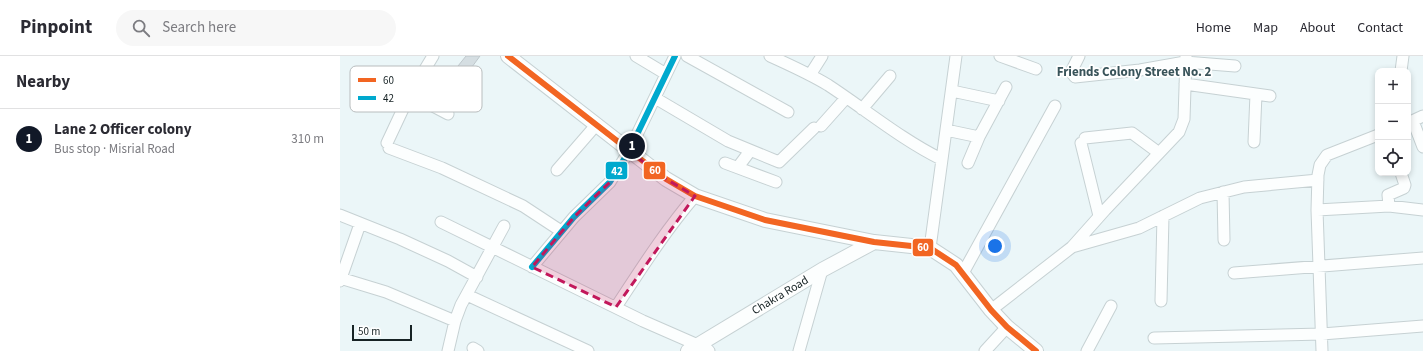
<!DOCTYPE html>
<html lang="en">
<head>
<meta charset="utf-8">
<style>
	:root { --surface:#fff; --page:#f7f7f7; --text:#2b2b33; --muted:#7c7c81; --line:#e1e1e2; --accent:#111827 }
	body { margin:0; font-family:"Source Sans 3",sans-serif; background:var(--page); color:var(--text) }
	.controls { position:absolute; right:12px; top:12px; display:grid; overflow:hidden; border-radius:8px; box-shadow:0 2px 6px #0003 }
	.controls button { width:36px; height:36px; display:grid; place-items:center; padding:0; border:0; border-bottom:1px solid var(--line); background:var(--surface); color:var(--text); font:20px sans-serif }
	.scale { position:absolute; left:12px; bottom:10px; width:60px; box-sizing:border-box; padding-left:4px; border:2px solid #172325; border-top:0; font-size:11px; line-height:14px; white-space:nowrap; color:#172325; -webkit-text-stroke:3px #fff; paint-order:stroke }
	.you { position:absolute; left:655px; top:190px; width:14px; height:14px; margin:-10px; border:3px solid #fff; border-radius:50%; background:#1a73e8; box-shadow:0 0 0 6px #1a73e833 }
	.badge { display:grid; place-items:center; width:26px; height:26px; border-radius:50%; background:var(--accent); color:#fff; font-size:13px; font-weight:700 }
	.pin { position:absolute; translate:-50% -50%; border:2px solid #fff; box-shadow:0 1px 4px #0006 }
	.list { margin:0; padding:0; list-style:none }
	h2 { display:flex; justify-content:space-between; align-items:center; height:52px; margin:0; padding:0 16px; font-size:17px }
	h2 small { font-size:13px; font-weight:400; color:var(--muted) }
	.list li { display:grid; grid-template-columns:26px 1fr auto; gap:12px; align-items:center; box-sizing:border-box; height:60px; padding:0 16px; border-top:1px solid var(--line) }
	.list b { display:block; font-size:15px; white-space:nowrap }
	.list p { margin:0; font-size:13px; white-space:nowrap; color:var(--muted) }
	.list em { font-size:13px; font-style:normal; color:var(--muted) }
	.icon { flex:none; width:22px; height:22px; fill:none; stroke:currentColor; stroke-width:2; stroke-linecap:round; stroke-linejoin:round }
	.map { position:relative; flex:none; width:1083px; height:295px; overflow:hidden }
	header { display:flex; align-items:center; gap:24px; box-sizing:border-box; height:56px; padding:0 20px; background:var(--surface); border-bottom:1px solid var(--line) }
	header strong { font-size:19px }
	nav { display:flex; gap:22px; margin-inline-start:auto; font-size:14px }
	.search { width:280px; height:36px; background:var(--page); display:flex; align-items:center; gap:10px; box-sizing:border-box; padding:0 14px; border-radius:22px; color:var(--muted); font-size:15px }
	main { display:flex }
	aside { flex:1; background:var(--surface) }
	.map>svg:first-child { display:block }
</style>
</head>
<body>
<header>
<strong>Pinpoint</strong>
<div class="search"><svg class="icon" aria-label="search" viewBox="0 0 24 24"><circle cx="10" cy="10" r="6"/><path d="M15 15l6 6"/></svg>Search here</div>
<nav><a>Home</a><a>Map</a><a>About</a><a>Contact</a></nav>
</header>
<main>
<aside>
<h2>Nearby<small></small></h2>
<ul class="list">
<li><span class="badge">1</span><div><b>Lane 2 Officer colony</b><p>Bus stop · Misrial Road</p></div><em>310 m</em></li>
</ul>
</aside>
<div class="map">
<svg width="1083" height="295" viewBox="0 0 1083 295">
	<rect width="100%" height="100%" fill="#ebf6f8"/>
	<!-- building -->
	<path fill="#d5dee2" stroke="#bec7cb" d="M126,0H140L129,15L125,12L123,14L118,10Z"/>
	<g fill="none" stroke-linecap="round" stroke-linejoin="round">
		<!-- minor casing -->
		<g stroke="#c6d1d3" stroke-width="13">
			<path id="minor" d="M296,0L326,18
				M347,0L448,56
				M430,0C450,9 470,18 488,29C526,54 561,83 601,103
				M660,0L696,13
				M739,0L731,16L735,21L800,14L845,6L895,10
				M1061,15L1063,0
				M470,19L482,0
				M845,28L930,40
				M612,35L659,45
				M70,38L108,58
				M315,42L388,85L439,106L474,72
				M522,53L550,20
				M1073,65L1083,91
				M1068,67L1083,60
				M481,70L506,42
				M606,74L639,81
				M745,82L792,77L819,97
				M914,86L916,38
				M47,87L70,38L93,0
				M741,87L759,160
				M49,92L102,112L183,150L221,175
				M385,107L436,126
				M628,107L639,81L666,31
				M398,111L410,95
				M217,114L257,68
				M883,136L884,184
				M1049,150L1048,139L1064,132L1065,129L1061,117
				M977,154L1049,150L1083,154
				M0,159L60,183L108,205L137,221
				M101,166L303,265L367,293L369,295
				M732,191L799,172L860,142L904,131L978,124
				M590,192L616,0
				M192,211L234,161L270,126L289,95L335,0
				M623,217L715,50
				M894,217L1083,202
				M0,222L46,236L115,265
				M0,225L20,168
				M127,239L248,295
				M821,245L823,160
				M276,251C301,213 325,175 355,140
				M651,254L732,191L765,154L839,76L844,63L846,0
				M814,282L982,278L1083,270
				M133,292L138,295
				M108,295L115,265L121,249L164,170
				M459,295L482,214
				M645,295L667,271
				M747,295L771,250
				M982,295L977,154L978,119L980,109L987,99L1038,79"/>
		</g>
		<!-- major casing -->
		<g stroke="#c6d1d3" stroke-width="16">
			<path id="major" d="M168,0L326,123L355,140L425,164L534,186L590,192L616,209L651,254L667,271L696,295
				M348,295L482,214L534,186"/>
		</g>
		<!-- minor -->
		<use href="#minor" stroke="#fcfefe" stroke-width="11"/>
		<!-- major -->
		<use href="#major" stroke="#fcfefe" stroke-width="14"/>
		<!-- bus-1 casing -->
		<g stroke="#fff" stroke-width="9">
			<path id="bus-1" d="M168,0L326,123L355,140L425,164L534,186L590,192L616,209L651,254L667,271L696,295"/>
		</g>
		<!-- bus-2 casing -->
		<g stroke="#fff" stroke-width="9">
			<path id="bus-2" d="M192,211L234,161L270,126L289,95L335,0"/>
		</g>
		<!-- bus-1 -->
		<use href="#bus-1" stroke="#f26522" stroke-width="6"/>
		<!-- bus-2 -->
		<use href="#bus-2" stroke="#00a9ce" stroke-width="6"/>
	</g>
	<!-- marked area -->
	<path fill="#c2185b" fill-opacity="0.2" stroke="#c2185b" stroke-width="3" stroke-dasharray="8 5" stroke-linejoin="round" d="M289,95L326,123L355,140L276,251L192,211L234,161L270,126Z"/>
	<g text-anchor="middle" stroke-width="3.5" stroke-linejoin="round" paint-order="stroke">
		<!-- street labels -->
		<g font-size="12" fill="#172325" stroke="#fff">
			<text transform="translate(440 239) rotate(-31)" y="4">Chakra Road</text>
		</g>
		<!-- neighbourhood labels -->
		<g font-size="13" font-weight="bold" fill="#39545a" stroke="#fff">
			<text x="794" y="20">Friends Colony Street No. 2</text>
		</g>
	</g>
	<!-- legend -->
	<rect x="10" y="10" width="132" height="46" rx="6" fill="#fff" stroke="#b9bdbe" stroke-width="1"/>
	<rect x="18" y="22" width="18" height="4" fill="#f26522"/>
	<rect x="18" y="40" width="18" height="4" fill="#00a9ce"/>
	<g font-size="11" fill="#172325">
		<text x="43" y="28">60</text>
		<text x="43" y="46">42</text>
	</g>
	<g stroke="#fff" stroke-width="1.5">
		<rect x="303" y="105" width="23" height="19" rx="4" fill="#f26522"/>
		<rect x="265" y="105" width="23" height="19" rx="4" fill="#00a9ce"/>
		<rect x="572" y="182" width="22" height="19" rx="4" fill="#f26522"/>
	</g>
	<g font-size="11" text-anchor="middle" font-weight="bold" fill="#fff">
		<text x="315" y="118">60</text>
		<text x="277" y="119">42</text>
		<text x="583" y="195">60</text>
	</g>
</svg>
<div class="controls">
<button>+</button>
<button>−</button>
<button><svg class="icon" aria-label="locate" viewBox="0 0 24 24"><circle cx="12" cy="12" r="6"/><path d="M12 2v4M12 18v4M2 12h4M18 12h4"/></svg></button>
</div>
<div class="scale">50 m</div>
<div class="you"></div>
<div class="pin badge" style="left:292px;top:90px">1</div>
</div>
</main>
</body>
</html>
